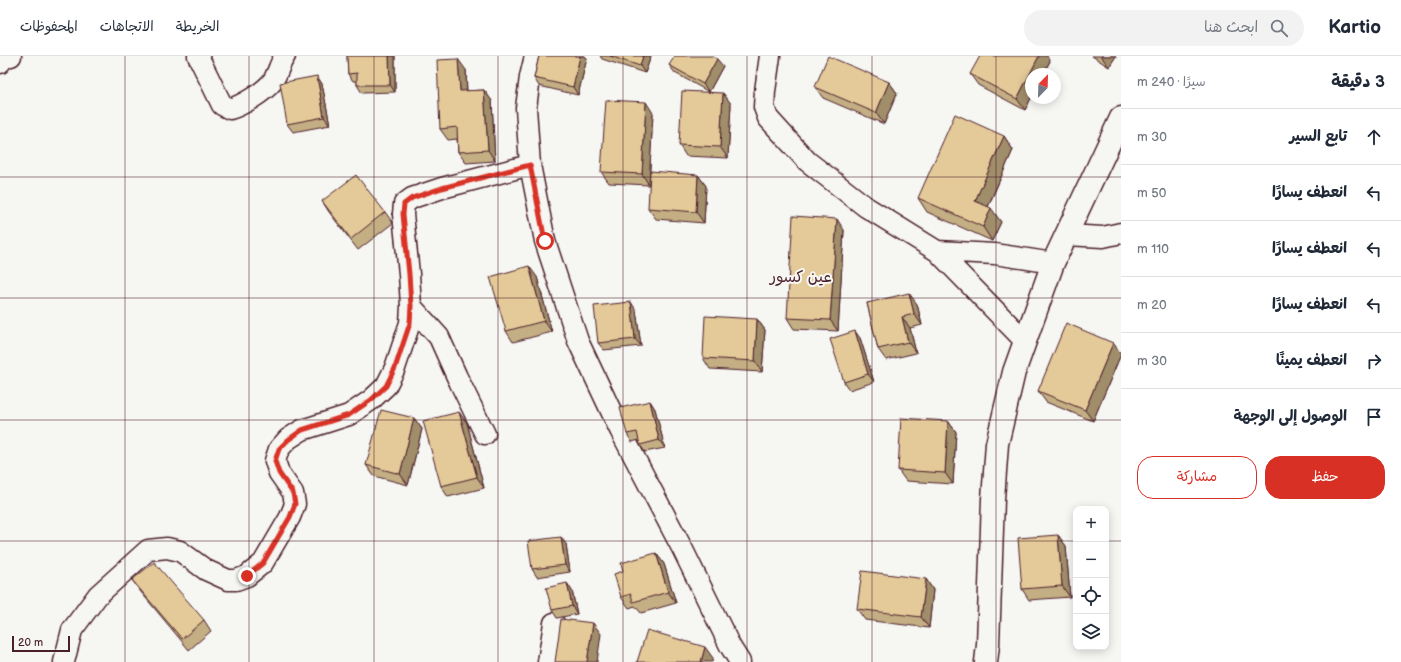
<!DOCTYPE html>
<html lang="ar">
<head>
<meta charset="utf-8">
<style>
	:root { --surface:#fff; --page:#f2f2f3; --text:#1f2937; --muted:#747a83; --line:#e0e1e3; --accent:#d93025 }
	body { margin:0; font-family:"Balsamiq Sans","Playpen Sans Arabic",sans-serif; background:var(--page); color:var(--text); direction:rtl }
	.controls { position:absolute; right:12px; bottom:12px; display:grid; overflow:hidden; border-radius:8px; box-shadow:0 2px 10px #0003 }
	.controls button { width:36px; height:36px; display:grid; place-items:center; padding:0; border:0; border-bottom:1px solid var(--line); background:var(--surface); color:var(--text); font:20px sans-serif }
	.compass { position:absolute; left:1025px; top:12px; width:36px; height:36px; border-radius:50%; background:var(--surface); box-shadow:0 2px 10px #0003; rotate:23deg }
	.scale { position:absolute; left:12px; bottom:10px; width:58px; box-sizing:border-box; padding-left:4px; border:2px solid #4a1f2b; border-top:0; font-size:11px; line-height:14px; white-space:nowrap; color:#4a1f2b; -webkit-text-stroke:3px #f6f6f2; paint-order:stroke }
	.stop { position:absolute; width:12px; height:12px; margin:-9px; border:3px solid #d93025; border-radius:50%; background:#fff }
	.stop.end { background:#d93025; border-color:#fff; box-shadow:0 1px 4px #0008 }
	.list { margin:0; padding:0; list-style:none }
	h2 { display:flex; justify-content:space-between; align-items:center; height:52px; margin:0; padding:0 16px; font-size:17px }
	h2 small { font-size:13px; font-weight:400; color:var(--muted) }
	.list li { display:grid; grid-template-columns:26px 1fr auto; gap:12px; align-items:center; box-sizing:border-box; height:56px; padding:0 16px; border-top:1px solid var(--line) }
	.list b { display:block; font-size:15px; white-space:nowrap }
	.list em { font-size:13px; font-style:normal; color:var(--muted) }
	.actions { display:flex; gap:8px; padding:12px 16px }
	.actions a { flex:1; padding:9px 0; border:1px solid var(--accent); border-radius:16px; text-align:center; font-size:14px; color:var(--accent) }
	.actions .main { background:var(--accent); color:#fff }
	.icon { flex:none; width:22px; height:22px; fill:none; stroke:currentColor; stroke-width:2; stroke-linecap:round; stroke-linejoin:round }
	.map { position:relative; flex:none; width:1121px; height:606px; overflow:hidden; direction:ltr }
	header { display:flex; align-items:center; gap:24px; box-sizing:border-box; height:56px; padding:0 20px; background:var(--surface); border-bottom:1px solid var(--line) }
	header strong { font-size:19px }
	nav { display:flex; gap:22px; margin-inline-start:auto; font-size:14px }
	.search { width:280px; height:36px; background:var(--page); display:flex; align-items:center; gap:10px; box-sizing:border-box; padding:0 14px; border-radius:22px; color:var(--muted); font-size:15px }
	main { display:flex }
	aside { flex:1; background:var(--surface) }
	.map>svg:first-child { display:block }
</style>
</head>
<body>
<header>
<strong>Kartio</strong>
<div class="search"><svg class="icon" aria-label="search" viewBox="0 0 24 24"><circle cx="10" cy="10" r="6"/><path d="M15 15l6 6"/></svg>ابحث هنا</div>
<nav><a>الخريطة</a><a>الاتجاهات</a><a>المحفوظات</a></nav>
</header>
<main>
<aside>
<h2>3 دقيقة<small>سيرًا · 240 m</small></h2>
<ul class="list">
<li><svg class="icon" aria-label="ahead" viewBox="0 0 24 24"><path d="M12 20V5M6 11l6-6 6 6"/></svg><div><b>تابع السير</b></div><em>30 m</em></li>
<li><svg class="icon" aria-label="left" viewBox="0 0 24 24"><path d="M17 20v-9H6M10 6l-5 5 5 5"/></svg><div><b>انعطف يسارًا</b></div><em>50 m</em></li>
<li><svg class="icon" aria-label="left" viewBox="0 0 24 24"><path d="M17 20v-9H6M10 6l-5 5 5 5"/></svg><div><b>انعطف يسارًا</b></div><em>110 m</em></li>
<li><svg class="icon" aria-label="left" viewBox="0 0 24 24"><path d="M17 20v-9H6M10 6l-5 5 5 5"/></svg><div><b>انعطف يسارًا</b></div><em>20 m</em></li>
<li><svg class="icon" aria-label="right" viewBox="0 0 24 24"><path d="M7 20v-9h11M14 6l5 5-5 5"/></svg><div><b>انعطف يمينًا</b></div><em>30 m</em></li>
<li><svg class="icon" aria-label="arrive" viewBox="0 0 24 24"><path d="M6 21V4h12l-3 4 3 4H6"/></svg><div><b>الوصول إلى الوجهة</b></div></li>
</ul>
<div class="actions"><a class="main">حفظ</a><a>مشاركة</a></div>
</aside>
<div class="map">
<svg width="1121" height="606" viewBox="0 0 1121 606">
	<rect width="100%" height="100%" fill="#f6f6f2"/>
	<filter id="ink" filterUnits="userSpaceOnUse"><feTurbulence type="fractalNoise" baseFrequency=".025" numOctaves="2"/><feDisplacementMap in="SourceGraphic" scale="8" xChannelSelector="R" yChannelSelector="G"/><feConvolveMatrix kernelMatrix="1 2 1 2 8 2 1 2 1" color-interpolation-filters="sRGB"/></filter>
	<g filter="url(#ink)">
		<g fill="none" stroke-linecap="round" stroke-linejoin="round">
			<!-- minor casing -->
			<g stroke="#4a1f2b" stroke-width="23">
				<path id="minor" d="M198,0L222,49L230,53C243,49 264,36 272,26C278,18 279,8 285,0
					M535,0L530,21L526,52L530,109L545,185L578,285L620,374L683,494L730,590L740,606
					M770,0L765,35L764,51L768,62L807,105L866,151L937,195L1025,285
					M0,7L4,2L11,0
					M1066,179L1103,181L1121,177
					M937,195L995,198L1053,207
					M411,250L439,281L457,321L485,378
					M64,606L72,574L98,539L148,494L167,492L180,495L206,514L228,524H236L247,520L263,507L290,461L295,448L293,437L279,417L275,405L279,393L288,383L302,374L349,359L371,344L386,330L395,312L410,267L411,250L409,218L403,158L404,148L412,142L442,132L530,109
					M548,606L554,567"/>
			</g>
			<!-- major casing -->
			<g stroke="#4a1f2b" stroke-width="25">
				<path id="major" d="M986,606L988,589L993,443L997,388L1014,316L1053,207L1121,62"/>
			</g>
			<!-- minor -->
			<use href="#minor" stroke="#f6f6f2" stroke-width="20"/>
			<!-- major -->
			<use href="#major" stroke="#f6f6f2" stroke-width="22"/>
		</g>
		<!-- wall -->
		<path fill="#c4ae84" stroke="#4a1f2b" d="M347,0H395V36L362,37L357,29V25H353L348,18Z
			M539,0H585L587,2L578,39L539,30L534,22Z
			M600,0H651L645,17L602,3Z
			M1092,0H1116L1109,11Z
			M1050,5L1025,54L978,29L970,18Z
			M669,9L723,10L709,36L675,17Z
			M466,14L467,35L484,34L492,45L495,105L466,107L458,96L457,83L448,84L440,73Z
			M317,20L322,28L330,69L293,76L287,68Z
			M889,26L897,37L884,68L823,42L815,31Z
			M723,37L731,48L728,102L686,100L679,89Z
			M653,57L649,129L609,127L601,116Z
			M1004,80L1013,94L988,151L1001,166L992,185L927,156L918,142Z
			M698,119L706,130L704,167L656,163L648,152Z
			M322,145L385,156L393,167L358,194L329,156Z
			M844,174L838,275L794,273L787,262Z
			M537,221L552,276L513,286L506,275Z
			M867,247L917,248L922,269L910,272L916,297L886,304L878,293Z
			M636,254L641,290L604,294L598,287Z
			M757,263L765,274L762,316L710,313L703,302Z
			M860,282L874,326L849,334L844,326Z
			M1113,287L1121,298L1093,365L1046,346L1038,335Z
			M650,345L655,353L665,392L645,396L640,389L639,384L632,386L627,378Z
			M414,362L422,373L408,429L374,420L366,409Z
			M948,365L956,376L953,428L906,425L898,414Z
			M467,367L484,432L448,441L441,430Z
			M1058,479L1066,490L1070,541L1029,544L1022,533Z
			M566,488L570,516L537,521L532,513Z
			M656,497L664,508L676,547L641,557L635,550L629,552L621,541L623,515Z
			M926,523L933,534L929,572L865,564L857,553Z
			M132,524L204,564L211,575L189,594L140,535Z
			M567,527L572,535L577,558L557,562L552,554Z"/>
		<!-- shaded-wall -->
		<path fill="#a08d6b" stroke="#4a1f2b" d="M389,0H395V36L390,29Z
			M580,0H585L587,2L578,39L573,31Z
			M643,0H651L645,17L640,10Z
			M1039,0H1047L1050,5L1043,18H1031V42L1025,54L1017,43Z
			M1101,0H1116L1109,11Z
			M458,3L466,14L467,46L460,35Z
			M717,3L723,10L709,36L703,28Z
			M317,20L322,28L330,69L324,61Z
			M889,26L897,37L884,68L876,57Z
			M484,34L492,45L495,105L488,94Z
			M723,37L731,48L728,102L720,91Z
			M646,46L653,57L649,129L642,118Z
			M1004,80L1013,94L984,159L975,145Z
			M698,119L706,130L704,167L696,156Z
			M991,152L1001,166L992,185L983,171Z
			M837,163L844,174L838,275L830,264Z
			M529,210L537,221L552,276L544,265Z
			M909,237L917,248L922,269L914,258Z
			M631,246L636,254L641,290L635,283Z
			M902,261L910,272L916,297L908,286Z
			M757,263L765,274L762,316L755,305Z
			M855,275L860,282L874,326L868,318Z
			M1113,287L1121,298L1093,365L1085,354Z
			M650,345L655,353L665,392L659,384Z
			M459,356L467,367L484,432L477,421Z
			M414,362L422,373L408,429L400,418Z
			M948,365L956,376L953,428L945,417Z
			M1058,479L1066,490L1070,541L1062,530Z
			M561,481L566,488L570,516L565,509Z
			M656,497L664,508L676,547L668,536Z
			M926,523L933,534L929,572L921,561Z
			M567,527L572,535L577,558L572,550Z
			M593,567L601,578L597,606H587Z
			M705,591L713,602L712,606H701Z"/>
		<!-- building -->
		<path fill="#e4ca99" stroke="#4a1f2b" d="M347,0H389L390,29H357V17L348,18Z
			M539,0H580L573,31L534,22Z
			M610,0H643L640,10Z
			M675,0H712L717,3L703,28L669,9Z
			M828,0L889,26L876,57L815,31Z
			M980,0H1039L1017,43L970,18Z
			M458,3L460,35L484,34L488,94L458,96L457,71L440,73L437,4Z
			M317,20L324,61L287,68L280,27Z
			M682,35L723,37L720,91L679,89Z
			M606,44L646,46L642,118L601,116Z
			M955,58L1004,80L975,145L991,152L983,171L918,142Z
			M650,115L698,119L696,156L648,152Z
			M356,119L385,156L351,183L322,145Z
			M793,160L837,163L830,264L787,262Z
			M529,210L544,265L506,275L490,221Z
			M909,237L914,258L902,261L908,286L878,293L867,247Z
			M631,246L635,283L598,287L594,250Z
			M705,260L757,263L755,305L703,302Z
			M1066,267L1113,287L1085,354L1038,335Z
			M855,275L868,318L844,326L830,283Z
			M650,345L659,384L640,389L637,376L627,378L620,352Z
			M381,354L414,362L400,418L366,409Z
			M459,356L477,421L441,430L423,365Z
			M901,362L948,365L945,417L898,414Z
			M1058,479L1062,530L1022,533L1018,482Z
			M561,481L565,509L532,513L528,485Z
			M656,497L668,536L633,546L631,538L621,541L614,518L623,515L621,507Z
			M154,506L204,564L182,583L132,524Z
			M862,515L926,523L921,561L857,553Z
			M567,527L572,550L552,554L546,532Z
			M561,563L593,567L587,606H555Z
			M647,574L705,591L701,606H637Z"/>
	</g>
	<g fill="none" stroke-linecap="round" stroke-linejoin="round" filter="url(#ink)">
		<!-- route -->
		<path stroke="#d93025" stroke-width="5" d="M247,520L263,507L290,461L295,448L293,437L279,417L275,405L279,393L288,384L302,374L349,359L371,344L386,330L395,312L410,267L411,250L409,218L403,158L404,148L412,142L442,132L530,109L545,185"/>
	</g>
	<!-- grid -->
	<path fill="none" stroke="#4a1f2b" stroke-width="1" stroke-opacity="0.55" d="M125,0V606M249,0V606M374,0V606M498,0V606M623,0V606M747,0V606M872,0V606M996,0V606M0,121H1121M0,242H1121M0,364H1121M0,485H1076M1106,485H1121"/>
	<g text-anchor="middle" stroke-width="4" stroke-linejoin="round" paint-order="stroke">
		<!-- quarter labels -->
		<g font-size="16" fill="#4a1f2b" stroke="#f6f6f2">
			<text x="801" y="226">عين كسور</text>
		</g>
	</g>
</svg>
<div class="controls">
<button>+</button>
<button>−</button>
<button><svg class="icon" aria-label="locate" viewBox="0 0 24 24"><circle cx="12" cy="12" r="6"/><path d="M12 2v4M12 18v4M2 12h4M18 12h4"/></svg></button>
<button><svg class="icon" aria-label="layers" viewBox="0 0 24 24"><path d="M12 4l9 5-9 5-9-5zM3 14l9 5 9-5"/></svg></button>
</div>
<svg class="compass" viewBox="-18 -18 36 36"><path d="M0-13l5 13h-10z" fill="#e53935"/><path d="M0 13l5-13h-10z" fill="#747a83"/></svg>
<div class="scale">20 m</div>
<div class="stop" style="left:545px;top:185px"></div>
<div class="stop end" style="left:247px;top:520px"></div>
</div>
</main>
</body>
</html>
